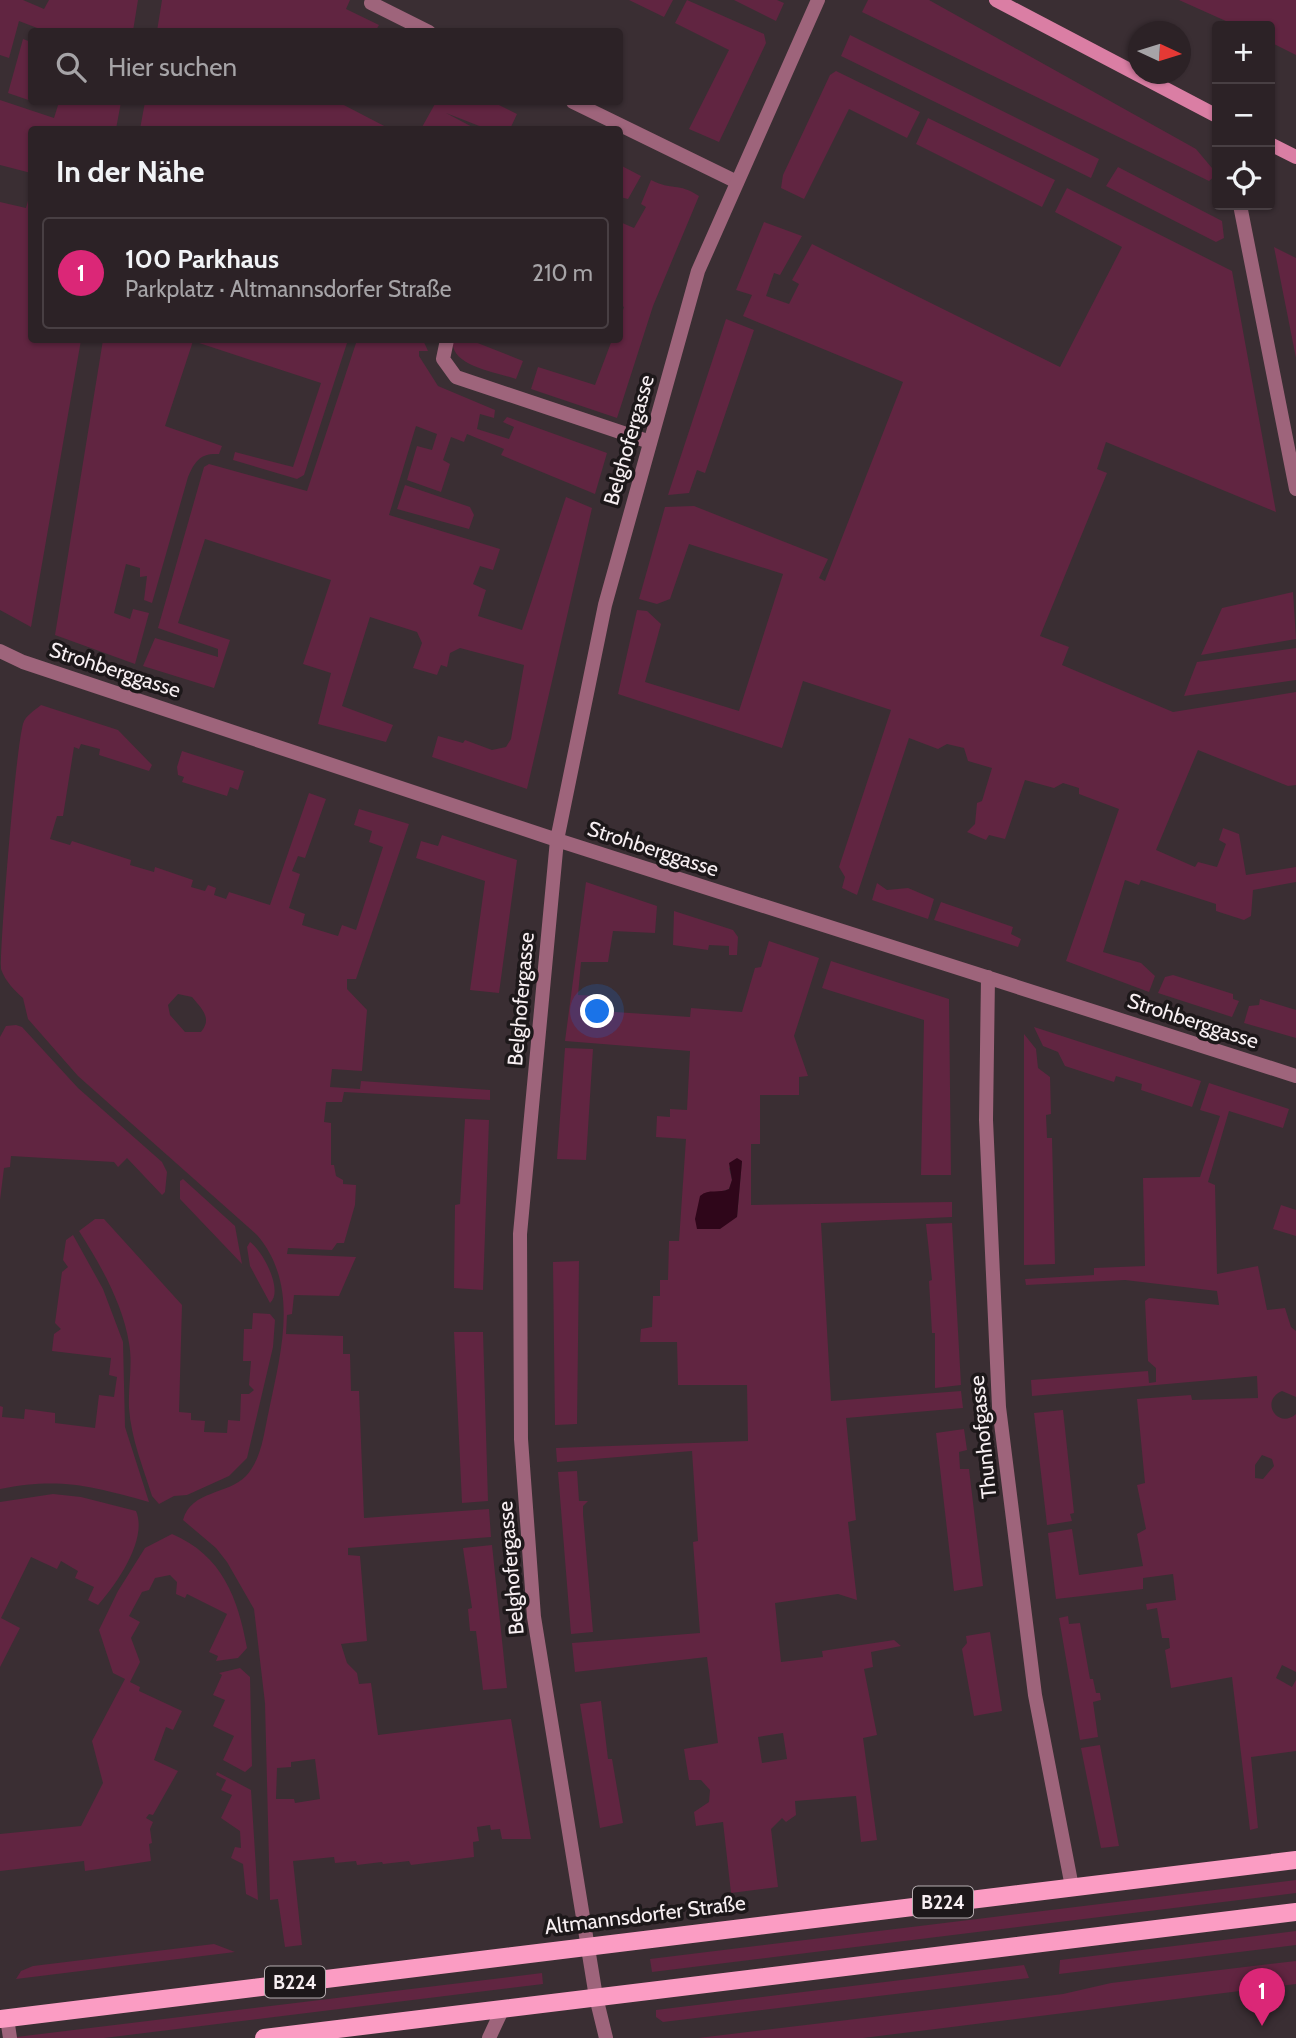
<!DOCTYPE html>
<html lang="de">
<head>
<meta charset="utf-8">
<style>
	:root { --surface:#2c2226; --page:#342a2e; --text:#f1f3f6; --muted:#a6a4a7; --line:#483f43; --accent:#db2777 }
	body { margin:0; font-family:Cabin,sans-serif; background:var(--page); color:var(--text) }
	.controls { position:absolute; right:21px; top:21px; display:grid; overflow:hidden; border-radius:7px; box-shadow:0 2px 5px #0004 }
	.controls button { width:63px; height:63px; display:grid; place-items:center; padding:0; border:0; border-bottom:2px solid var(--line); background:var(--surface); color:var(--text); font:35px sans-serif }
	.compass { position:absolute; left:1128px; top:21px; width:63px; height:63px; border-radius:50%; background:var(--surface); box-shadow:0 2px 5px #0004; rotate:94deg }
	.you { position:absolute; left:598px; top:1012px; width:24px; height:24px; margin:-18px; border:5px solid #fff; border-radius:50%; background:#1a73e8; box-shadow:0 0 0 10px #1a73e833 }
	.badge { display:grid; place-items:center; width:46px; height:46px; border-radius:50%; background:var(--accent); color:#fff; font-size:23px; font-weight:700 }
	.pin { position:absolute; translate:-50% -58px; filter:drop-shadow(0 2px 4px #0008) }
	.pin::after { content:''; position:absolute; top:37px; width:24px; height:21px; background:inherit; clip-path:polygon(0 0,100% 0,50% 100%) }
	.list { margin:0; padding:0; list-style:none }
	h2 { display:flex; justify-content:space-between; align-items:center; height:91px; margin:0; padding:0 28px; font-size:30px }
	h2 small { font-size:23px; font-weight:400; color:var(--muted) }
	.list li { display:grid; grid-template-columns:46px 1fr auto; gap:21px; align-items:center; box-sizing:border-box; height:112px; margin:0 14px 14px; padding:0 14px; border:2px solid var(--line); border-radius:7px }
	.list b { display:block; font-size:26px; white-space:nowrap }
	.list p { margin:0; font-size:23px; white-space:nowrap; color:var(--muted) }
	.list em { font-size:23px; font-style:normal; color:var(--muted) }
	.icon { flex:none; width:38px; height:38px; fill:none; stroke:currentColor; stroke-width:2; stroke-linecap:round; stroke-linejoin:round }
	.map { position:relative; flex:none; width:1296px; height:2038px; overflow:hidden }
	.search { position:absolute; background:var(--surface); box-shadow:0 2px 5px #0004; left:28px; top:28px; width:595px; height:77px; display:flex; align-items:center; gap:18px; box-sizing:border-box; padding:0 24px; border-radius:7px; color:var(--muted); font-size:26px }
	.panel { position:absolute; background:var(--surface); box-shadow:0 2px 5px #0004; left:28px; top:126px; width:595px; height:217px; border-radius:7px }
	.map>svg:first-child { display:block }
</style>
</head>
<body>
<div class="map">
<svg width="1296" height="2038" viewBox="0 0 1296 2038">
	<rect width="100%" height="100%" fill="#3a2e33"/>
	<!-- green -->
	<path fill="#612541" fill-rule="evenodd" d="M0,0H23L44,9L49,0H138L133,31H45L19,21L9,58L0,55Z
		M162,0H350L346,9L379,25L375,32L157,31Z
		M629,0H673L664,17Z
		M687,0L764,34L766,43L719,142L689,129L729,50L675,23Z
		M734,0H777L784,3L776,21Z
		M868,0H929L1196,149L1217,174L1209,181L862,12Z
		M1179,0H1296V55L1270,42V26H1237Z
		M850,35L1099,159L1091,178L841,56Z
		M23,39L31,42L32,102H44L43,105L8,93Z
		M836,71L920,112L907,138L849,109L804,199L781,188L783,175L830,75Z
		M0,100L54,118L59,102H121L116,129L32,130L31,173L0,165Z
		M145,102H338L390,129H140Z
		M436,102H493L517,114L510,129H487L446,113L476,129H421Z
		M928,118L1055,180L1042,207L916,144Z
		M620,165L641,176L628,199L620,197Z
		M1118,167L1222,221L1224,238L1216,242L1106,186Z
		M651,180C672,191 678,182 699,196L653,306L617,418L531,389L538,367L595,385L612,340H620V319L624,307L620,305V222L634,228L646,207L641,204Z
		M1067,188L1232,271L1276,512L1106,442L1097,469L1107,473L1040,636L1069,647L1062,665L1173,712L1296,692V785L1288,786L1198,750L1156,850L1195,867L1198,862L1217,867L1226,844L1219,840L1223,828L1239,834L1246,875L1296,867V882L1253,890L1251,916L1244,920L1216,911V904L1141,880L1139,885L1125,880L1103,952L1141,963L1155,976L1149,992L1066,961L1119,809L1079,794V788L1063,783L1054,788L1025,780L1005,839L989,835L986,840L967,832L975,824L977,803L982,801L992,768L968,761L964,748L947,744L938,749L909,738L857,895L842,888L845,877L839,867L891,710L803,681L782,748L618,694L637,610L647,611L661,624L645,682L739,711L783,574L689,544L670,599L657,604L639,599L665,507L694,506L828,559L819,578L825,581L903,382L743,316L752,295L736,290L764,222L802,236L780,275L774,273L766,296L789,304L799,284L792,280L812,244L1060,367L1122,247L1055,212Z
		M31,190L32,340H81L31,627L0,610V202L26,208Z
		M1274,247L1296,258V358Z
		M726,319L754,330L705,473L697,470L689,493L668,495Z
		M103,340H348L304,475L297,479L233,460L235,452L293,467L321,383L193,341L165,426L222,446L219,454C200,453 195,461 188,477L152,603L144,600L147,576L140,577V568L126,564L114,613L130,619L133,609L149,613L135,664L55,635Z
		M357,340H423L428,351H419V356L438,386L495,410L494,418L480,414L477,429L509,439L514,427L503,422L507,417L607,453L595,494L501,455L504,449L467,434L464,442L451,437L443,460L450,464L441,492L407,480L417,446L432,450L437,434L416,426L389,515L500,549L493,570L480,566L473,584L486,590L478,616L522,630L566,497L592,508L527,789L432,757L438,736L463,743L465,740L492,750L506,747L511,739L524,665L460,648L450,653L447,667L441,665L437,675L413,668L422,643L417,632L370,617L342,706L393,725L386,742L318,724L331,673L303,664L331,580L205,539L178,623L230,640L214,688L143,666L155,638L218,657V649L158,628L204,467L209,464L307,491Z
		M453,340H470L523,361L516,379C496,372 449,366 453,340Z
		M405,485L470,507L474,515L469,529L397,509Z
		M1293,592L1296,639L1201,655L1222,608Z
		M1296,648V680L1184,696L1197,662Z
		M41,705L118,730L152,765L149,771L99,755L100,749L81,744L79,749L74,747L63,816H57L50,839L70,845L72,841L131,860L130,865L154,872L155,867L193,880L191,887L205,891L208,885L216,888L214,895L226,899L229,892L270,905L309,793L326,799L305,858L298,856L292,871L300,874L289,908L305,914L302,925L338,936L342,925L356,930L383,847L369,842L372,831L354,825L359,809L409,824L356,979H347V989L367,1010L362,1071L332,1069L330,1087L360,1089L361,1081L490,1090V1100L344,1092L342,1102H326L324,1122L331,1123V1165H334L336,1176L343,1180V1184L356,1185L355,1205L344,1243H337L332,1250L288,1248L287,1254L356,1257L339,1296L294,1295L292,1314L287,1315L286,1334L343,1336V1354H350L351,1391H359L364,1518L489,1509L491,1537L348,1548V1555L360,1556L367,1641L341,1644L347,1663L357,1673L359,1684L371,1683L378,1735L511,1719L531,1839H502L500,1829L491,1830L490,1825L477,1827L479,1841L473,1842L474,1857L411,1865L409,1861L383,1864L382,1862L357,1865L356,1861L335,1863L334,1857L293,1861L302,1945L285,1947L278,1899L270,1900L265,1703L254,1609L227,1562L216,1548L183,1520C191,1490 228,1495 246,1476C262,1459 264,1432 269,1410C281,1352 300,1285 257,1235L78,1076L28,1019L23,998C14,990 5,981 1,969C0,946 15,754 23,724C25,716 35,710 41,705ZM178,994L192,997C201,1008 213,1018 201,1032H185L170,1015L168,1005ZM315,1759L320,1799L295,1803L294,1799H276L277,1768L291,1767V1762Z
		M182,751L244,771L238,790L230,787L227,796L182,782L184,777L178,775L177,767Z
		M442,835L517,860L499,993L470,990L485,881L416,858L421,841L438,846Z
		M586,882L657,906L655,933L613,931L608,962H581L578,995L601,996L600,1011L690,1017L691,1008L742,1012L755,968L761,967L769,941L819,958L794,1036L808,1076L799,1077V1095H760V1144H751V1205L952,1202V1217L821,1223L831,1401L961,1391L963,1408L846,1418L856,1520L848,1522L857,1600L838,1594L775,1603L781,1662L823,1657L822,1651L894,1640L901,1646L871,1652L873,1667L864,1669L877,1735L863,1738L877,1840L861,1842L856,1796L795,1801L796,1815L786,1822L782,1818L771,1829L778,1887L731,1893L723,1822L696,1826L694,1812L709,1802L710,1790L701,1780H689L684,1749L718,1743L707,1657L575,1672L572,1643L700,1633L693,1542L698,1541L692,1451L557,1462L556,1448L748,1441L747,1385H678L677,1342H640L641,1329L652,1327L653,1296H660V1280H668L669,1241H679L686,1139L656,1137L657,1116L670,1117V1109L687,1110L690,1051L565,1041ZM742,1161L737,1217L695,1219L717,1193L729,1189L732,1180L729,1168ZM783,1733L787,1759L762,1763L758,1737Z
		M877,883L887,890L908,888L934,899L928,919L872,900Z
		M941,902L1013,927L1011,934L1021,939L1018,947L934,920Z
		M674,911L733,930L738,937L737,955H729V946L709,945L708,950L673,945Z
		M831,961L949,999L951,1175H921L924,1020L822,988Z
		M1173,975L1233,994V999L1239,1001L1232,1017L1158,993L1165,977Z
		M1260,999L1296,1010V1038L1244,1023L1249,1006L1259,1005Z
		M16,1025L22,1027L78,1088L162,1162L167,1172L165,1192L162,1195L127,1158L118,1167L114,1162L11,1156L10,1167L4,1168L0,1200V1037L6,1026Z
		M1034,1027L1201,1081L1192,1107L1141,1090L1142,1084L1116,1076L1114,1082L1065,1066L1058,1052L1043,1046Z
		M1024,1034L1036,1049L1038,1068L1050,1077L1051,1114L1046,1115L1047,1138H1052L1055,1264L1024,1265Z
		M565,1048L593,1049L586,1160L557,1159Z
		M1209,1083L1289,1109L1283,1128L1229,1111L1208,1182L1215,1185L1217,1274L1258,1266L1267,1310L1285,1308L1291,1327L1296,1331V1397L1282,1391C1259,1401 1278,1430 1296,1414V1672L1282,1665L1276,1678L1292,1687L1296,1680V1751L1251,1757L1258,1828L1250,1830L1232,1677L1171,1688L1165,1650L1170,1648L1169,1638H1162L1157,1608L1147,1610L1146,1604L1176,1600L1173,1574L1143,1578V1589L1056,1599L1048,1533L1072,1529L1079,1575L1143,1566L1137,1534L1146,1529L1137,1485L1145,1483L1137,1399L1191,1395L1192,1400L1258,1398L1257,1376L1032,1396L1031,1380L1148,1371L1149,1383L1156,1382V1368L1148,1361L1145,1301L1149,1298L1219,1305L1217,1291L1125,1280L1026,1285L1025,1279L1094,1275V1268L1145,1266L1143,1178L1200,1177L1220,1116L1200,1110ZM1262,1455L1272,1459L1274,1466L1263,1479L1255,1478V1465Z
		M465,1119L489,1120L483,1290L454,1288L455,1205L460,1204Z
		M183,1179L235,1226L242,1264L180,1199V1181Z
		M1281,1205L1296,1210V1236L1273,1229Z
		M95,1219H104L182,1305L179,1412L191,1413V1420L205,1421L204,1432L227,1433L228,1420L240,1421L241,1394H249L254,1390L249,1385L251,1361H243L244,1329H252L253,1313L270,1314L275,1320L273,1347L247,1458L229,1476L187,1495L174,1496L159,1504L152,1496C143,1467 131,1438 129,1408C128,1386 133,1365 129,1343C123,1304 100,1264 79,1231Z
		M952,1223L961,1385L935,1388V1333H932L929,1281L932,1280L926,1224Z
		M73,1235L103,1289L123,1342L125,1427L149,1502C92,1486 59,1477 0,1489V1406L3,1407L2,1417L24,1419L25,1409L55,1413V1423L95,1428L99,1395L114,1397L117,1377L109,1375L111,1358L52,1351L54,1334L61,1329L55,1323L62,1272L68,1267L63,1260L66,1240Z
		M250,1242C263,1251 284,1291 270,1303L250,1266L247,1247Z
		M579,1261L577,1424L555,1425L553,1262Z
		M454,1332H483L488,1501L462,1503Z
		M1063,1410L1074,1513L1070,1514L1072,1521L1047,1525L1034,1413Z
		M964,1429L967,1450L959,1452L960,1469H969L983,1586L954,1591L936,1433Z
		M577,1471L579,1501H588L583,1506V1514L593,1632L571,1634L558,1472Z
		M53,1494L81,1497L136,1511C148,1539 117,1584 98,1605L88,1600L94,1587L75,1578L78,1571L61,1561L57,1569L31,1557L1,1618L20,1628L0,1667V1502Z
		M172,1534C222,1555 238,1598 247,1648L238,1658L216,1661L218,1656L209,1652L227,1614L187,1594L185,1598L176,1594L177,1582L170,1575L155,1578L149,1590L142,1592L129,1616L140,1622L131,1638L140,1662L130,1682L140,1687L139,1691L182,1711L173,1730L166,1727L154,1760L178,1771L153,1815L149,1814L146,1818L153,1822L150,1829L152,1843L149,1844L151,1861L85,1871L84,1861L0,1871V1834L81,1826L103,1783L92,1741L125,1679L113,1673L99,1630L118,1591L145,1548Z
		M492,1545L507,1688L483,1690L476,1631H470L468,1609L472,1608L463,1548Z
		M1068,1616L1069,1624L1080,1623L1090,1679H1093L1096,1693H1100L1101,1700L1093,1702L1098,1737L1080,1740L1059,1618Z
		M990,1632L1002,1711L974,1716L962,1649L967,1643L966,1636Z
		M240,1668L250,1677L252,1766L245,1772L223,1760L234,1736L213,1726L225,1700L213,1695L222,1675L219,1673Z
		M601,1701L608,1759H612L623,1823L600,1828L580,1704Z
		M1100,1745L1119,1846L1101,1848L1081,1748Z
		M217,1772L251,1790L258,1900L246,1894L243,1864L231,1858L235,1847L241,1848L240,1831L221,1818L232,1795L221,1790L226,1780L216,1775Z
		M1296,1880V1893L652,1972L650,1959Z
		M1296,1931V1945L1059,1974L1060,1960Z
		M214,1944L235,1952L16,1979L21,1971L33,1966Z
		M1296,1961V1984L863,2038H698L1063,1994L1111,1983Z
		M1024,1965L1029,1978L663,2022L656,2017V2010Z
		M542,1973L543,1984L104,2038H8Z"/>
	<!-- water -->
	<path fill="#2f061a" d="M737,1158L742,1161L737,1217L720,1229H697L695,1219L700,1196C709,1188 719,1194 729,1189L732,1180L729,1163Z"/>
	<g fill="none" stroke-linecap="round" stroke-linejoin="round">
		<!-- lane -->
		<path stroke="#9e647b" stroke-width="14" d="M371,3L429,32
			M573,102L737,182
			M447,340L443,359L456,377L650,442
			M7,2018L10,2038
			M489,2038L503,2008"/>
		<!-- street -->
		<path stroke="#9e647b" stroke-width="14" d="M1240,205L1296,489
			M0,651L23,662L557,840L1296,1076
			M988,977L986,1120L999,1407L1035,1695L1072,1887
			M606,2038L596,1997L534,1617L521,1439L520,1234L557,840L605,605L698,271L818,0"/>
		<!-- secondary -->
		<path stroke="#da7ea4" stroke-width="14" d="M996,0L1217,116
			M1270,144L1296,157"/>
		<!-- primary -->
		<path stroke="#fb9cc3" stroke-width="18" d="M0,2019L1296,1860
			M264,2038L1296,1912"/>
	</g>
	<g text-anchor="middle" stroke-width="7" stroke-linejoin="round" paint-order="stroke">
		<!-- shield labels -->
		<g fill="#1d181a" stroke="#b6aeb1" stroke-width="2">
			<rect x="913" y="1886.5" width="60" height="31" rx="5"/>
			<rect x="265" y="1966.5" width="60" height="31" rx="5"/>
		</g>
		<g font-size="19" font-weight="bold" fill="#f7eff2">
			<text x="943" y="1909">B224</text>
			<text x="295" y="1989">B224</text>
		</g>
		<!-- street labels -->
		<g font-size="21" fill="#f7eff2" stroke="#1d181a">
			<text transform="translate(629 440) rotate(-74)" y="7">Belghofergasse</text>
			<text transform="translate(115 670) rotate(18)" y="7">Strohberggasse</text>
			<text transform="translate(653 849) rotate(18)" y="7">Strohberggasse</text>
			<text transform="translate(521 999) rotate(-85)" y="7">Belghofergasse</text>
			<text transform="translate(1193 1021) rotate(18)" y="7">Strohberggasse</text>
			<text transform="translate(983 1437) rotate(-96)" y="7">Thunhofgasse</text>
			<text transform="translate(511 1568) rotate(-95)" y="7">Belghofergasse</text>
			<text transform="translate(645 1915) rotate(-7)" y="7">Altmannsdorfer Straße</text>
		</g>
	</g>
</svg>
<div class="controls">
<button>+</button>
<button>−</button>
<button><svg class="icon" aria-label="locate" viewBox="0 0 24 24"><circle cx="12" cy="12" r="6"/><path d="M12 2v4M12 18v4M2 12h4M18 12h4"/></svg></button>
</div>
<svg class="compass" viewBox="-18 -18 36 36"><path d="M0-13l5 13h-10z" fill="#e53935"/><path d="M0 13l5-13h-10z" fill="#a6a4a7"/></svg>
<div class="you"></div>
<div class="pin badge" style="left:1262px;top:2026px">1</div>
<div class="search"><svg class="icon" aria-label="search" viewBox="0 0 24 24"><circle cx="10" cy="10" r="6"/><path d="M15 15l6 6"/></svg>Hier suchen</div>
<section class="panel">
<h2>In der Nähe<small></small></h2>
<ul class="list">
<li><span class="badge">1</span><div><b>100 Parkhaus</b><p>Parkplatz · Altmannsdorfer Straße</p></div><em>210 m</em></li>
</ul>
</section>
</div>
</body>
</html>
